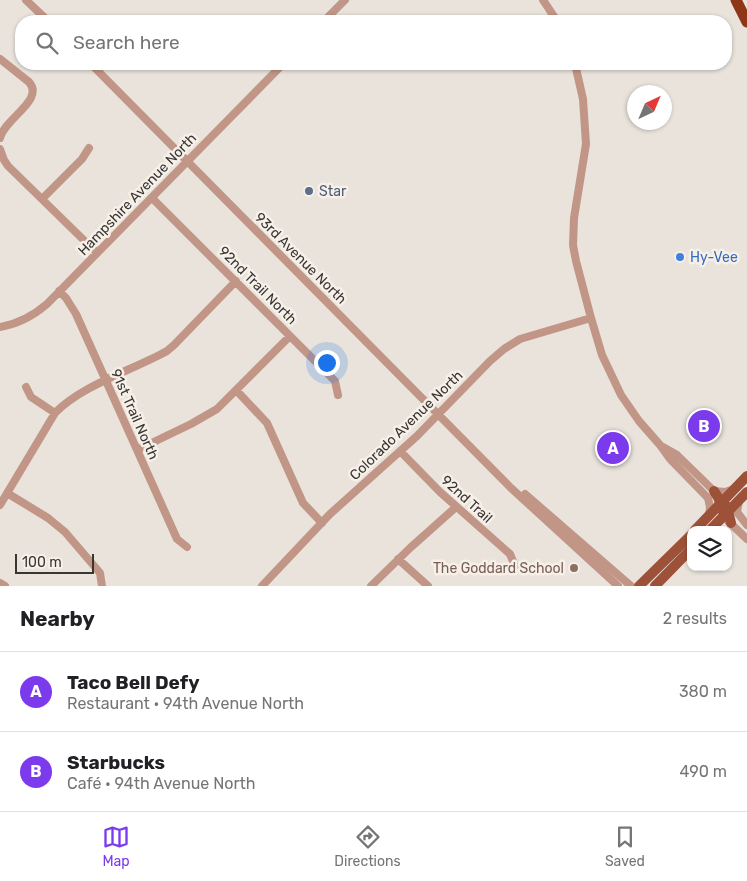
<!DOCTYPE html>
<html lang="en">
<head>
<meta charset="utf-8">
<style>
	:root { --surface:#fff; --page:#f6f6f6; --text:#202124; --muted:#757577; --line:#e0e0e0; --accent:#7c3aed }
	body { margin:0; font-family:Rubik,sans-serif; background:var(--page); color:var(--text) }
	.controls { position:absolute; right:15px; bottom:15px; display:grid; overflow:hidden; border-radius:10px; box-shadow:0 1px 4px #0004 }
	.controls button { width:45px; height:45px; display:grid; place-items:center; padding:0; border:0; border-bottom:1px solid var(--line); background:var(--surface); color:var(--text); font:25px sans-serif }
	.compass { position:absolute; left:627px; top:85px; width:45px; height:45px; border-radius:50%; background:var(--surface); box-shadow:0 1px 4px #0004; rotate:44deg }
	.scale { position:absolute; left:15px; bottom:12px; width:79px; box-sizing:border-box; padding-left:5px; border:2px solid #383633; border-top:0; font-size:14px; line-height:18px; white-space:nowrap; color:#383633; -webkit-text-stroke:4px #f6f0e9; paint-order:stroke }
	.you { position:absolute; left:326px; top:362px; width:18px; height:18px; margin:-12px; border:4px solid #fff; border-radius:50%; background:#1a73e8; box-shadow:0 0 0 8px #1a73e833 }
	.badge { display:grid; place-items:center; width:32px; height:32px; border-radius:50%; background:var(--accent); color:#fff; font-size:16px; font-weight:700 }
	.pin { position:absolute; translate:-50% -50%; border:2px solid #fff; box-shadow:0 1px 5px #0006 }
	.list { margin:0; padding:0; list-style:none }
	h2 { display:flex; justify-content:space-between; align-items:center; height:65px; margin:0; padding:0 20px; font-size:21px }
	h2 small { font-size:16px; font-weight:400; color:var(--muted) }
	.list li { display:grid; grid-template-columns:32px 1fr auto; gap:15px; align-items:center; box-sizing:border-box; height:80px; padding:0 20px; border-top:1px solid var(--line) }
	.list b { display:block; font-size:19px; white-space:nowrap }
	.list p { margin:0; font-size:16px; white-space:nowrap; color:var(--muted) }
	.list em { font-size:16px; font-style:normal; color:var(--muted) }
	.icon { flex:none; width:28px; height:28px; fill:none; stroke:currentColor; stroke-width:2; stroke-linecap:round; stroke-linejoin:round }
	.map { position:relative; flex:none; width:747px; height:586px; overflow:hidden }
	.search { position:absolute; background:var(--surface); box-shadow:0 1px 4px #0004; left:15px; right:15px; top:15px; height:55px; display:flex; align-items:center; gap:12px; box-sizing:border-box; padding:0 18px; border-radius:20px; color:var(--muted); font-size:19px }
	.sheet { height:225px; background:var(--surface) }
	nav { display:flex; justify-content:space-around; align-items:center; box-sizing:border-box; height:70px; border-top:1px solid var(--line); background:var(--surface); font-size:14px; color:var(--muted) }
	nav a { display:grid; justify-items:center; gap:2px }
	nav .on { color:var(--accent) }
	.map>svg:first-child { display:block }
</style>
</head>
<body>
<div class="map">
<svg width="747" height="586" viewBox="0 0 747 586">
	<rect width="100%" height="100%" fill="#e9e3dc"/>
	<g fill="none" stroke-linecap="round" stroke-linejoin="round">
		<!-- minor -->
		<path stroke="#c29687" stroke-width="8" d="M26,0L48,21
			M543,0L557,21
			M324,21L345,0
			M0,59L29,82C45,100 5,118 0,138
			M91,64L511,488L618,586
			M575,64L583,99L586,144L574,218L573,245L576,261L591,318L602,355L621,395L639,421L660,445L670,459L708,498L710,507L709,516
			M0,149L4,160L8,166L97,253
			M152,198L335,381L338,395
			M42,199L82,159L89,148
			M59,291L66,298L76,314L177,539L187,547
			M0,327C18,324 33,316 47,304L283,64
			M26,387L31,397L55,413
			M236,390L267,423L303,503L322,523
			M663,447L677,455L714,491L725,492L734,489
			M137,450L191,424L217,409L290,336
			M400,451L440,492L510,554L515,566
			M7,493L48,518L65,532L95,567L100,573L102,586
			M525,494L631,586
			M739,501L737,512L747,525
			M0,505L55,413C82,385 133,370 167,351L174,345L236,281
			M727,520L747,539
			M398,559L428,586
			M0,583L5,586
			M262,586L330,514L417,436L490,361L504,349L520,339L591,318
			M371,586L410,548L456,507"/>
		<!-- major -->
		<path stroke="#9e5139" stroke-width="10" d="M714,491L719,499L720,509
			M729,507L728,511L731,523
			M695,530L747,476
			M710,530L747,492
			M639,586L691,535
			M655,586L691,549"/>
		<!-- highway -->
		<path stroke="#8f3617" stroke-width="11" d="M736,0L747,22"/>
	</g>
	<!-- markers -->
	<circle fill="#5c6f8a" stroke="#f6f0e9" stroke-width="2" cx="309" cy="191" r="5"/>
	<circle fill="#3f7fe0" stroke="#f6f0e9" stroke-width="2" cx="680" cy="257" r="5"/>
	<circle fill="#8d6e63" stroke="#f6f0e9" stroke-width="2" cx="574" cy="568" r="5"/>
	<g text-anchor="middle" stroke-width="5" stroke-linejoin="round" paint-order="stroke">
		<!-- service labels -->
		<g font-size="14" fill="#4e5e75" stroke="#f6f0e9" text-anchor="start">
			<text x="319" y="196">Star</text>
		</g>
		<!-- street labels -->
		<g font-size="14" fill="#383633" stroke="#f6f0e9">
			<text transform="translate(137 194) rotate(-46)" y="5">Hampshire Avenue North</text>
			<text transform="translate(301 258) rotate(45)" y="5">93rd Avenue North</text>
			<text transform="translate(258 285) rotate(45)" y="5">92nd Trail North</text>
			<text transform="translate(135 414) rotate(66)" y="5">91st Trail North</text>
			<text transform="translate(406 425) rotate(-44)" y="5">Colorado Avenue North</text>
			<text transform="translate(467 499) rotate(42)" y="5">92nd Trail</text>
		</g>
		<!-- shop labels -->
		<g font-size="14" fill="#366cbe" stroke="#f6f0e9" text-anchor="start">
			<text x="690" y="262">Hy-Vee</text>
		</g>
		<!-- education labels -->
		<g font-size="14" fill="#785e54" stroke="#f6f0e9" text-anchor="end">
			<text x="564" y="573">The Goddard School</text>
		</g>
	</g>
</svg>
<div class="controls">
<button><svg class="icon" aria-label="layers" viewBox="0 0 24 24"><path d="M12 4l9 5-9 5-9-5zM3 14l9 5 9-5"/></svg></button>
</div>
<svg class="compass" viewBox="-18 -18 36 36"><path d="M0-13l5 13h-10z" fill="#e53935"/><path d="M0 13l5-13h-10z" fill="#757577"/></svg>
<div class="scale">100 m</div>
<div class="you"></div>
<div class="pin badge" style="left:613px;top:448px">A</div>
<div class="pin badge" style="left:704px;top:426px">B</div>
<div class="search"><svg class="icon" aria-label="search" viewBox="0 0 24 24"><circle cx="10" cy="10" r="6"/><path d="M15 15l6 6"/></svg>Search here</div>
</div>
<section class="sheet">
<h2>Nearby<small>2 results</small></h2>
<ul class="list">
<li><span class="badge">A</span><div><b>Taco Bell Defy</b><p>Restaurant · 94th Avenue North</p></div><em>380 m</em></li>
<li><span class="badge">B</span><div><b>Starbucks</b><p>Café · 94th Avenue North</p></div><em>490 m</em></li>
</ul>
</section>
<nav>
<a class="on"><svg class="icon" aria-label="map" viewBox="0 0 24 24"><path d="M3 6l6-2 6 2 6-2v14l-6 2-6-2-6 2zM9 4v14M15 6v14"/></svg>Map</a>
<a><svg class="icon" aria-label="directions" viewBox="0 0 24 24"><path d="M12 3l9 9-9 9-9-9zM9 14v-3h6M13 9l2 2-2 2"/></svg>Directions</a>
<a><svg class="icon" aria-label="saved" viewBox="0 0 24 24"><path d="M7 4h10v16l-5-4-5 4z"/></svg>Saved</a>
</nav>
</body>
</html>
